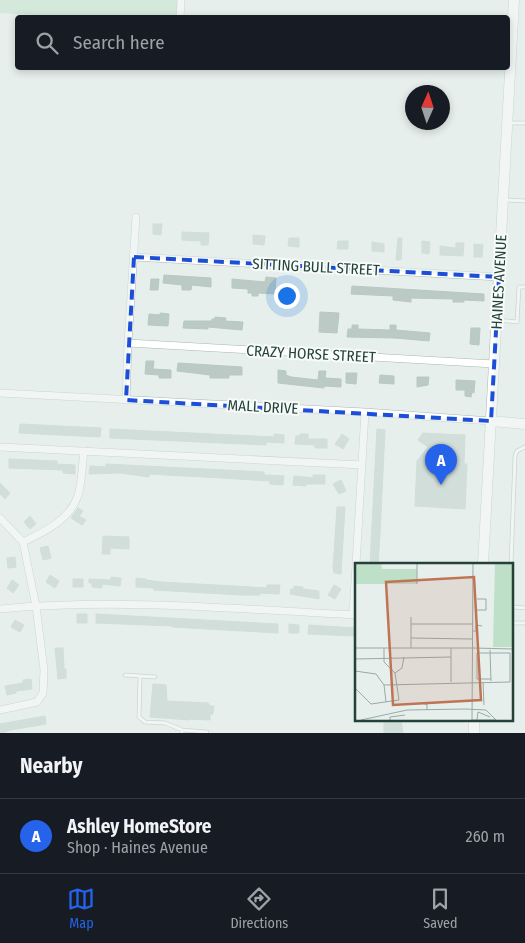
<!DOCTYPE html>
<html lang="en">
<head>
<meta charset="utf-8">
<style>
	:root { --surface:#171b24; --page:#20242c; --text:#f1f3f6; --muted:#9ea1a6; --line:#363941; --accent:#2563eb }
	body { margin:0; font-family:"Fira Sans Condensed",sans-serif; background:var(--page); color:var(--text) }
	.compass { position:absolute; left:405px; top:85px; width:45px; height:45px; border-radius:50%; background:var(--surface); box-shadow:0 2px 8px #0003; rotate:3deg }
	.you { position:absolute; left:286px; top:295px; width:18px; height:18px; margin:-12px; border:4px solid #fff; border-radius:50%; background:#1a73e8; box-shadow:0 0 0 8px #1a73e833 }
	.badge { display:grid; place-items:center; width:32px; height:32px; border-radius:50%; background:var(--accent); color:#fff; font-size:16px; font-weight:700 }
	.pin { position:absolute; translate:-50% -41px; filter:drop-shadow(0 1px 2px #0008) }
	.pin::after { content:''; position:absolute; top:26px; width:18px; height:15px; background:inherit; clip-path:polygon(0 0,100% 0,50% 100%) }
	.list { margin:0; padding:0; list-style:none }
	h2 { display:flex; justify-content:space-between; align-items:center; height:65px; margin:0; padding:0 20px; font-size:21px }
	h2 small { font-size:16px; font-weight:400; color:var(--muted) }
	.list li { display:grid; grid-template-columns:32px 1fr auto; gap:15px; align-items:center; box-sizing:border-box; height:75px; padding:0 20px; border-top:1px solid var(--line) }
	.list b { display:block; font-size:19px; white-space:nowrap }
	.list p { margin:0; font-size:16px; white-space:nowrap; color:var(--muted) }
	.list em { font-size:16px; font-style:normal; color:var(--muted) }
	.icon { flex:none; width:28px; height:28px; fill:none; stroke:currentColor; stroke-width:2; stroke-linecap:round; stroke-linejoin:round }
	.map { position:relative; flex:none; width:525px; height:733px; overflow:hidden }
	.search { position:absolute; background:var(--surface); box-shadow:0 2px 8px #0003; left:15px; right:15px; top:15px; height:55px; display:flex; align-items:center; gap:12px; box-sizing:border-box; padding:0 18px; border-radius:5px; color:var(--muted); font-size:19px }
	.sheet { height:140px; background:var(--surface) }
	nav { display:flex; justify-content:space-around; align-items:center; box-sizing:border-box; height:70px; border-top:1px solid var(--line); background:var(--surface); font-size:14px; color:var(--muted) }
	nav a { display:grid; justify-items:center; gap:2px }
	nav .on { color:var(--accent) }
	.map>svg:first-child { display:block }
</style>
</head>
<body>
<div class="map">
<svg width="525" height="733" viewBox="0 0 525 733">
	<rect width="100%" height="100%" fill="#e6efeb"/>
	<!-- green -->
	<path fill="#bfe0c8" d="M0,0H181L180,18H80L0,13Z"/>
	<!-- building -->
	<path fill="#bbcac4" stroke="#b8c9c2" d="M153,224H162L161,235L153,234Z
		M182,232L209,233L208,245H201V241L182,240Z
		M253,235L265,236L264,245L253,244Z
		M289,238H299V247L288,246Z
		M398,238H402L401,260H396Z
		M338,241H348V249H337Z
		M422,241L430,242L429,254L422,253Z
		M372,242L384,244V252L372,251Z
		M456,243H464L463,256L440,255V246L456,248Z
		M474,244L483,245L482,257H474Z
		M164,275L211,278V287L192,285L191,290H182V285L163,283Z
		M266,277L276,278L275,294L258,293V296H252V293H248V289L232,288V279L265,282Z
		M151,279H159L158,290H150Z
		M352,286L484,294V301L464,300V302H453V299L411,298V302L393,300V296L351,294Z
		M320,312L339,313L337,333L319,332Z
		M160,313L169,314L168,326L148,325L149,314L160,315Z
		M215,317L226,318L225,321L243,322L242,330L208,327V329L183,328L184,321H212V319H215Z
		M352,325H358V329L390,330V325H396V330L430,333L429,341L395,338L347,337L348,329H352Z
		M471,328H480L479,345L470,344Z
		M146,361H154L153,369L171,370V378H159V375L145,374Z
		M178,363L242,367V375H229V378H210V375L177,371Z
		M278,370L286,371V375L291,377L318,380L319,371H326L325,378L341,379V387L324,386V388L278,383Z
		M346,373H357L356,384L346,383Z
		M380,375L394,376V384L379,383Z
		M417,377H429L428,385L417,387Z
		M456,380L475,381L474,393L472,392L471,397L465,396V390H456Z
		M20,424L101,428L100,437L19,433Z
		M110,429L274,437V434L284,435V443L266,442V445L110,438Z
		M377,429L385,430L380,535L378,564H370Z
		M423,433L465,435L464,464H467L465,509L415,506L417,461L428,447L418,440Z
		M300,434H308V439H327V448H315V445L295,444L296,436H300Z
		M342,434L349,439L343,449L335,444Z
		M9,459L57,461V464L75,465V474L63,473V470L9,468Z
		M106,464L264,472V475L284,476L283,485L270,484V481L238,479L149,474V477L121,473L89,474L90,466L106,467Z
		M313,475H325V484H306V486L293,485L294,476L313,478Z
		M341,480L346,491L339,494L333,484Z
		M0,483L10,493L5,499L0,494Z
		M337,507H345L341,574L334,573L333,568Z
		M78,508L83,511L79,516L86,520L82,525L71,518Z
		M30,516L36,524L30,529L24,522Z
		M103,536L129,537V549L110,548V554H102Z
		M48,546L51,558L43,560L40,548Z
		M15,557L16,567L8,568L7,558Z
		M50,575L59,581L55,588L46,582Z
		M111,577L121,578L120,586L102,584V588L92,587V583H89V579L111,580Z
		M136,578L146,579V580L161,582L234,586L267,588V585H280L279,594L260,593V595H242L154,590V588L136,587Z
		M73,579H83V587H73Z
		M12,580L19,585L13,593L7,588Z
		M334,585L341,589L335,599L328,595Z
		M294,586L303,587V589L319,591V599L290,594L291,589H294Z
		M77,614H87V623H77Z
		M96,614L278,624V633L172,627L173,626L96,623Z
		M15,620L24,625L20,632L11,627Z
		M289,624L299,625V633H289Z
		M309,625L356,628V636L308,634Z
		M55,648H63L64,669H66V678L58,679Z
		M31,679L32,689L16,691V693L7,695L5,686L23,683V680Z
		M153,684L166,685L167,701L208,703L210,706H214L213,714H210V720L189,719V720L150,717Z
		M45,716L46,724L11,730L1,733L0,724Z
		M384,719H401L403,733H384Z"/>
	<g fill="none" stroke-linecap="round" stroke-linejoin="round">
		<!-- lane casing -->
		<g stroke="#a8b8b2" stroke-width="4.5">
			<path id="lane" d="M510,123H525
				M506,200L525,201
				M497,320L517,322L519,287H525
				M511,564L515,456L517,451L525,447
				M511,605L514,607L525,608
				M511,623H525
				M125,675L155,677
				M140,676L139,717L145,722L165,723L182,730
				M182,733V730L207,732L206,733"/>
		</g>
		<!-- street casing -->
		<g stroke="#a8b8b2" stroke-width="8">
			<path id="street" d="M180,18L181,0
				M134,257L499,277
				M128,343L494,364
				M0,393L365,412L491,421
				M126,400L128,343L136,217
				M0,447L362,465
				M0,518L23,542L36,606L44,670L43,693L37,702L0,710
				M23,542C44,532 68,521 77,498C82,486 82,465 84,451
				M0,609C118,598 238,609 356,615
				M353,615L365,412"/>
		</g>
		<!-- secondary casing -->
		<g stroke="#a4bbb3" stroke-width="11">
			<path id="secondary" d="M491,421L525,424
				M483,564L514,0
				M474,733V719"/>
		</g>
		<!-- lane -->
		<use href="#lane" stroke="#fff" stroke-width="3"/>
		<!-- street -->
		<use href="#street" stroke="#fff" stroke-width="7"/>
		<!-- secondary -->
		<use href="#secondary" stroke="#fff" stroke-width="10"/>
	</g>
	<!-- marked area -->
	<path d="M0 0H525V733H0ZM134,257L499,277L491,421L126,400Z" fill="#e6efeb" fill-opacity=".55" fill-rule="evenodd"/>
	<path fill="none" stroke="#1d4ed8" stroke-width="4" stroke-dasharray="10 6" stroke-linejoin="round" d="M134,257L499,277L491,421L126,400Z"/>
	<g text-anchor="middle" stroke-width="4" stroke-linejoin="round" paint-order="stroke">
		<!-- street labels -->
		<g font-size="15" fill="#24423a" stroke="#f7fbf9">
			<text transform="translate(316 267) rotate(3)" y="5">SITTING BULL STREET</text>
			<text transform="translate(499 282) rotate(-87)" y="5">HAINES AVENUE</text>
			<text transform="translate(311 354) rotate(3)" y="5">CRAZY HORSE STREET</text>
			<text transform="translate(263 407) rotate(3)" y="5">MALL DRIVE</text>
		</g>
	</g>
	<!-- overview -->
	<g transform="translate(355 563)">
		<rect width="158" height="158" fill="#e6efeb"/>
		<path d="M0,0H26L27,6H62V21H0ZM140,0H157V84H138Z" fill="#bfe0c8"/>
		<path fill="none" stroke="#98aaa4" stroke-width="1" d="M62,0V21M122,47H131V36H122M56,61H118M118,68H121V62L127,63M56,75L117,76M0,85H117M56,85V54M118,85L158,86M135,87L136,118M0,96L96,94M0,108L21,111L29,122L31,139M40,110L47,105L49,94M96,119V85M128,119L129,142M29,122L155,119V90H122V116H136M0,125L16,141L44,137L40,110L29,99V85M72,142L68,140H72V147M6,157L52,147L110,146L131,147L141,157M35,157V154L50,152M117,157H141M117,157L118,0M122,157L123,149L135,154"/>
		<path fill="#c07456" fill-opacity="0.15" stroke="#c07456" stroke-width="2.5" d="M119,14L126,137L38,142L31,19Z"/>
		<rect width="158" height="158" fill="none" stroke="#24423a" stroke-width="2.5"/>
	</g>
</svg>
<svg class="compass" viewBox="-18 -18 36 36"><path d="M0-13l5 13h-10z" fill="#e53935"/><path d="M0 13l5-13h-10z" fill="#9ea1a6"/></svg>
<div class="you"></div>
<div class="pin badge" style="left:441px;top:485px">A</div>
<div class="search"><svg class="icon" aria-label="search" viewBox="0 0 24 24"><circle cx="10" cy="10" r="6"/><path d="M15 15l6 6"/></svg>Search here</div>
</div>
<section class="sheet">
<h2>Nearby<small></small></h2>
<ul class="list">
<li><span class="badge">A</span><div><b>Ashley HomeStore</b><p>Shop · Haines Avenue</p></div><em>260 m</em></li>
</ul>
</section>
<nav>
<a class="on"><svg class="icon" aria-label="map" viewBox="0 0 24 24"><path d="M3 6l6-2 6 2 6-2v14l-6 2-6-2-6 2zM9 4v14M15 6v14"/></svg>Map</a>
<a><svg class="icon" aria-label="directions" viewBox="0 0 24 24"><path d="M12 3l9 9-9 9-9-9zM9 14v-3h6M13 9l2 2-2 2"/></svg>Directions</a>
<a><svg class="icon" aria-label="saved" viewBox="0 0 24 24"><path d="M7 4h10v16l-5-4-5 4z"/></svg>Saved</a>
</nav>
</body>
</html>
